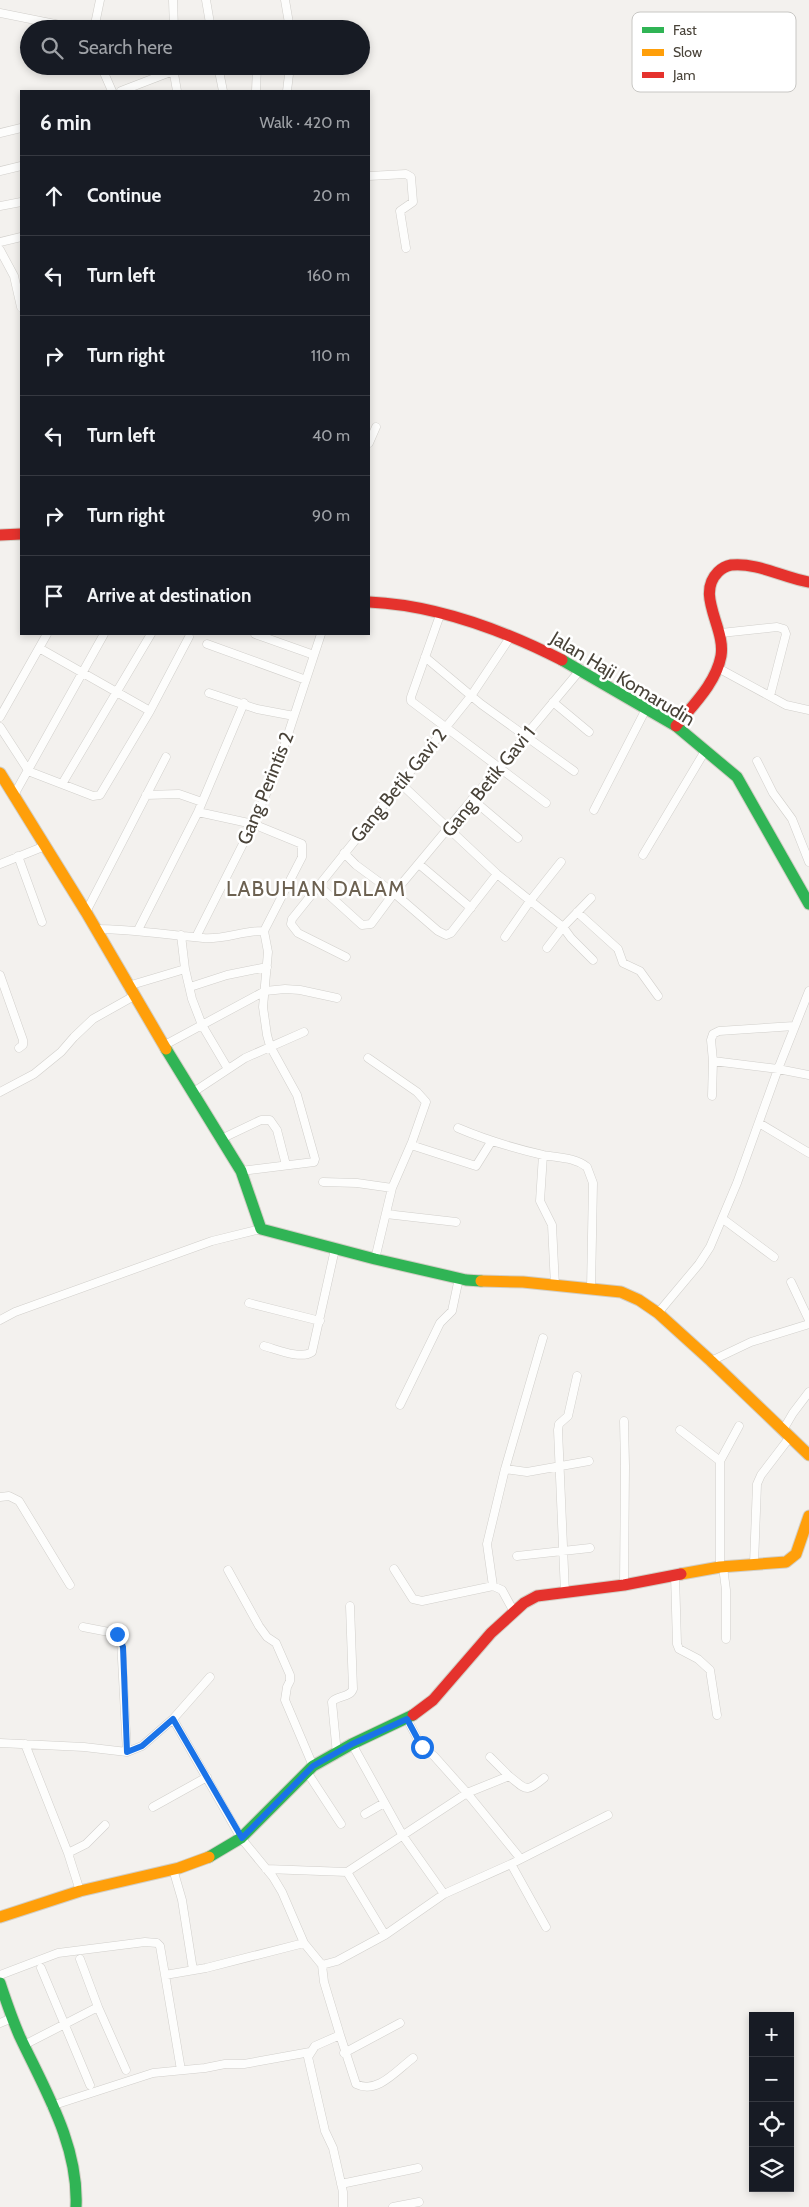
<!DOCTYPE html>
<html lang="en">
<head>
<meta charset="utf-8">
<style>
	:root { --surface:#171b24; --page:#242831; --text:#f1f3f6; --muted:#9ea1a6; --line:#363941 }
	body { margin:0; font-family:Cabin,sans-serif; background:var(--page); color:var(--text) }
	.controls { position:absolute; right:15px; bottom:15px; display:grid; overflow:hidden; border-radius:0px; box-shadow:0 2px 8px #0003 }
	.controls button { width:45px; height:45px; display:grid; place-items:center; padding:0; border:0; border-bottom:1px solid var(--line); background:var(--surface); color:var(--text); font:25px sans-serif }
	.stop { position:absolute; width:15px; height:15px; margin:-11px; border:4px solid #1a73e8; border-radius:50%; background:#fff }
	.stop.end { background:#1a73e8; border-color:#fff; box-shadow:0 1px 5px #0008 }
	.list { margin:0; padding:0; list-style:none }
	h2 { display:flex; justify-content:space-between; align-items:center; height:65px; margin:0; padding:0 20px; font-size:21px }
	h2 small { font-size:16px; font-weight:400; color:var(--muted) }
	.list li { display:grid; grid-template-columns:32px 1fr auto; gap:15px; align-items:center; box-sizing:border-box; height:80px; padding:0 20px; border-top:1px solid var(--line) }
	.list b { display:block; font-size:19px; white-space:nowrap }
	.list em { font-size:16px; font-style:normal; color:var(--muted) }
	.icon { flex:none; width:28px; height:28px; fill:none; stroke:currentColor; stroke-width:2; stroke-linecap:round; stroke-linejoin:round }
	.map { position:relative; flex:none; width:809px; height:2207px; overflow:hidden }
	.search { position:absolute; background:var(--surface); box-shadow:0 2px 8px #0003; left:20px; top:20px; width:350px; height:55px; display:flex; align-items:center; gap:12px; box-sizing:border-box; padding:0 18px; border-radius:28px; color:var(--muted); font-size:19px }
	.panel { position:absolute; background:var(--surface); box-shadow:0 2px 8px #0003; left:20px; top:90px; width:350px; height:545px; border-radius:0px }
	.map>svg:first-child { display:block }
</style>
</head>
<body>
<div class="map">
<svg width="809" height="2207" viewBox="0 0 809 2207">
	<rect width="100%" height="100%" fill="#f3f1ee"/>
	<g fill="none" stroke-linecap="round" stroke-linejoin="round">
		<!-- street casing -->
		<g stroke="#d1cfcb" stroke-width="9">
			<path id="street" d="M173,0L174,29
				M206,0L211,29
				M285,0L290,29
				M0,13L80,29
				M94,29L100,0
				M101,66L112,91
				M218,66L223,91
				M173,68L177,91
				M121,91L173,71
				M256,91L257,66
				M287,91L290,66
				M0,133L21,128
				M0,171L21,166
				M369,176L406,174L411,177L413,202L400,211L406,248
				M0,206L21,202
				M0,242L21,237
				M0,250L14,276L21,307
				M369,443L376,427
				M440,615L411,697V701L546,803
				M721,633L777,627L784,629L786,634L770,696
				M255,634L314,655
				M207,644L306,680
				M39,648L150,711
				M425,657L481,704L574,771
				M718,668L786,705L809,710
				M209,693L257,709L294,716
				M553,702L589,732
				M0,717L47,634
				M0,727L28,770
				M757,761L773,793L792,819L809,862
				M28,771L93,796L100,795L150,711L189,637
				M400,783L497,874L563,927L591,898
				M62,784L151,634
				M14,795L104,634
				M146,795L179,794L202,802
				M472,799L518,838
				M594,810L646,709
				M198,812L253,824L302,844V857L264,931L268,952L263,1007L267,1035L270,1046L297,1095L315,1159L314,1162L241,1171
				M344,853L356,865L394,893L438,931L446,935L451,933L497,874
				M643,855L705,751
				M18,856L42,922
				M0,864L45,846
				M420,865L471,908
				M319,886L362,925L371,924L394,893L581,669
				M86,912L166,757
				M577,912L618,949L623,963L640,971L658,996
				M95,929C132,929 167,935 203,938C224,940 244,930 264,931
				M138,930L198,812L244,703
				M181,935L185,969
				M196,937L253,824L276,771L321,634
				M505,937L530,901L561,862
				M547,948L563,927L571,938L593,960
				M346,957L298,933L291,924L292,919L471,696L511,636
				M0,975L23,1040V1045L19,1048
				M128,986L185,969L192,999L202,1025L228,1069
				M190,987L227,975L267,967
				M163,1046L265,991L285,989L300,990L337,998
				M368,1058L417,1092L426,1102L412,1142L392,1188L375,1259
				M713,1061L778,1069L809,1075
				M0,1092L34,1074L61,1052L74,1037L93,1019L134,996
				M192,1093L245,1058L304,1032
				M712,1096L713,1061L711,1040L713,1034L719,1031L794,1026
				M759,1123L809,1153
				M458,1128C486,1140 513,1148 543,1155C558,1158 574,1157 587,1167L593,1183L591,1289
				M221,1139L261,1120H270L277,1130L286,1165
				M411,1145L476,1166L491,1142
				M543,1155L540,1201L552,1225L555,1286
				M323,1182L357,1183L392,1188
				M386,1214L456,1222
				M723,1219L774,1257
				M791,1282L809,1320
				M249,1303L320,1321
				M658,1313L699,1264L710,1247L737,1183L778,1069L809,991
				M0,1320L15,1312L212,1241L261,1229
				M543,1338L505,1469L527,1472L589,1461
				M264,1346C276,1349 301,1360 312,1352L335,1249
				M711,1361L751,1342L809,1324
				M400,1405L440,1323L452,1311L459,1278
				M624,1421L625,1466L624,1585
				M680,1430L720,1461V1567
				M783,1430L793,1413L809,1392
				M720,1461L739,1426
				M0,1497L9,1496L19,1501L70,1585
				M517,1556L590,1548
				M754,1564L757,1484L761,1475L790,1437
				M723,1567L726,1590V1639
				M394,1569L413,1599L422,1601L493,1586L502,1590L514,1612
				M228,1570L259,1626L267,1637L276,1643L290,1675V1681L287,1687L285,1700L313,1766
				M675,1575L677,1644L679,1649L698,1659L710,1670L717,1715
				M493,1586L487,1544L505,1469
				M565,1593L558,1430L559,1424L568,1416L577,1376
				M83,1627L114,1633L121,1640L127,1752
				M173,1719L210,1677
				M407,1719L422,1747L434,1756L467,1793L520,1858
				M0,1743L84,1747L127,1752L142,1746L173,1719L241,1838L273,1877L282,1892L304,1943L322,1965L337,1961L385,1935L444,1894L511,1864L608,1815
				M25,1744L68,1853L80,1891
				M352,1744L403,1836L444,1894
				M337,1754L332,1702C337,1695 350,1698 353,1689L350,1606
				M490,1757L509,1776
				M307,1772L341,1824
				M153,1807L207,1777
				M365,1814L384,1803
				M68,1853L86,1844L105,1825
				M511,1864L546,1927
				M173,1869L182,1900L193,1970
				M266,1869L347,1872L467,1793L509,1776C526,1789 525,1794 544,1778
				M347,1872L385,1935
				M80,1959L98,2007
				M322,1965L324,1982L340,2035L315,2046L308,2057L325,2131L333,2148L343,2192V2207
				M41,1968L90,2085
				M0,1975L58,1953L145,1942L157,1943L160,1946L165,1975L206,1968L304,1943
				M165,1975L181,2070
				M0,2023L12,2018
				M340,2035L356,2084C377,2095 397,2070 413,2058
				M26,2044L98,2007L126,2070
				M344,2053L400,2023
				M51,2106L153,2073L205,2068L225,2064H244L310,2052
				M341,2184L418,2168
				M393,2207L419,2202"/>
		</g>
		<!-- fast casing -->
		<g stroke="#d2cec5" stroke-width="13">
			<path id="fast" d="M562,660L676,726L737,777L809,904
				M166,1049L241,1171L261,1229L375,1259L466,1280L481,1281
				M209,1857L241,1838L313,1766L352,1744L413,1715
				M0,1983C6,2001 12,2019 20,2037C45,2090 79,2146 76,2207"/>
		</g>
		<!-- slow casing -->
		<g stroke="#d2cec5" stroke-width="13">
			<path id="slow" d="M0,773L86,912L166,1049
				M481,1281L523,1282L621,1292L639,1300L658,1313L711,1361L809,1455
				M681,1574L720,1567L786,1562L796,1554L809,1516
				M0,1917L80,1891L179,1868L209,1857"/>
		</g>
		<!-- jam casing -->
		<g stroke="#d2cec5" stroke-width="13">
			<path id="jam" d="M0,535L21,534
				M369,602C436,605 503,630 562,660
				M676,726C693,705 716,683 721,656C726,628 695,595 718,572C721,569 726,566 731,565C757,562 784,578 809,582
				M413,1715L433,1700L491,1633L524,1603L537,1596L624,1585L681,1574"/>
		</g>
		<!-- street -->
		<use href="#street" stroke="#fdfdfc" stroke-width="8"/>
		<!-- fast -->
		<use href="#fast" stroke="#30b455" stroke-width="11"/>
		<!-- slow -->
		<use href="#slow" stroke="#ff9f0a" stroke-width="11"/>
		<!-- jam -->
		<use href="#jam" stroke="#e5322d" stroke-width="11"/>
	</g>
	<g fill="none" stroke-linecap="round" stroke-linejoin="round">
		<!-- route -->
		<path stroke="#1a73e8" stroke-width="6" d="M117,1634L123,1647L127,1752L142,1746L173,1719L242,1838L313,1766L352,1744L407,1719L422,1747"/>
	</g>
	<g text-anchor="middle" stroke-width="5" stroke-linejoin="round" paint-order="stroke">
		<!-- street labels -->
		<g font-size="19" fill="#494339" stroke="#fff">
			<text transform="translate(623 678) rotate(31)" y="7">Jalan Haji Komarudin</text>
			<text transform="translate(488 781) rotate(-51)" y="7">Gang Betik Gavi 1</text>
			<text transform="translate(398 785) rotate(-51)" y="7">Gang Betik Gavi 2</text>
			<text transform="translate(265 788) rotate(-68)" y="7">Gang Perintis 2</text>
		</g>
		<!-- quarter labels -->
		<g font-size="21" letter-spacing="1" fill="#6c6151" stroke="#fff">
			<text x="316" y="896">LABUHAN DALAM</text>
		</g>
	</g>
	<!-- legend -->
	<rect x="632" y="12" width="164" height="80" rx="8" fill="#fff" stroke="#c8c7c4" stroke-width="1"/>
	<rect x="642" y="27" width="22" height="6" fill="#30b455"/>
	<rect x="642" y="49" width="22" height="7" fill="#ff9f0a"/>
	<rect x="642" y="72" width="22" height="6" fill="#e5322d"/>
	<g font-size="14" fill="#494339">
		<text x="673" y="35">Fast</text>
		<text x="673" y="57">Slow</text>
		<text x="673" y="80">Jam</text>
	</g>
</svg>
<div class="controls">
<button>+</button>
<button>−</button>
<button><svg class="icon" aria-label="locate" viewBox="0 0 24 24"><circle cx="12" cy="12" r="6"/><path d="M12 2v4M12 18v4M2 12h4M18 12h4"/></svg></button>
<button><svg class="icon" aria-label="layers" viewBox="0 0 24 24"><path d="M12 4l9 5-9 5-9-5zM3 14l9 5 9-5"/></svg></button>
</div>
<div class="stop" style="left:422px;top:1747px"></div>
<div class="stop end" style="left:117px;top:1634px"></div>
<div class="search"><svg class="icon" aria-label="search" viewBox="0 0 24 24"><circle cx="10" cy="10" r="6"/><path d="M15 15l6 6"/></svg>Search here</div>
<section class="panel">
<h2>6 min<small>Walk · 420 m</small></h2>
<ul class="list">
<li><svg class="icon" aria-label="ahead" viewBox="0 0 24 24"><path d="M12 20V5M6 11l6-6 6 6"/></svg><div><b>Continue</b></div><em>20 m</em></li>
<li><svg class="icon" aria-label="left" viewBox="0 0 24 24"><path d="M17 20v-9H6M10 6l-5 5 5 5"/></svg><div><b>Turn left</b></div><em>160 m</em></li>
<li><svg class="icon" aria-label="right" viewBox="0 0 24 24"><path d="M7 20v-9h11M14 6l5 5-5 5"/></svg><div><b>Turn right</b></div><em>110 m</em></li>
<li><svg class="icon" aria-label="left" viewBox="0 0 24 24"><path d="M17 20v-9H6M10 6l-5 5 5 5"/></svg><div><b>Turn left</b></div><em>40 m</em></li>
<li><svg class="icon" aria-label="right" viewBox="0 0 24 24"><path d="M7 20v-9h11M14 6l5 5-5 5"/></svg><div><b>Turn right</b></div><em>90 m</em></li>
<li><svg class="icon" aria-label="arrive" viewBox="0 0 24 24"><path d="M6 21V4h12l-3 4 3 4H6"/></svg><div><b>Arrive at destination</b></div></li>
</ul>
</section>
</div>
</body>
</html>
